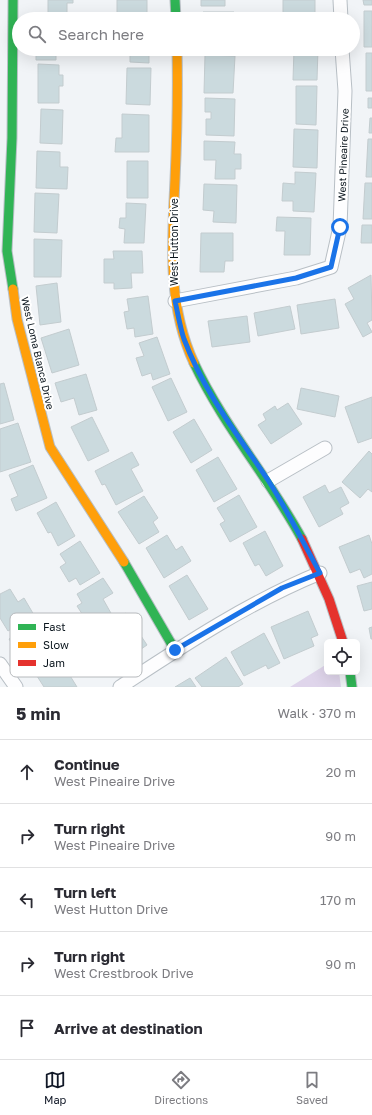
<!DOCTYPE html>
<html lang="en">
<head>
<meta charset="utf-8">
<style>
	:root { --surface:#fff; --page:#f2f2f3; --text:#2b2b33; --muted:#7c7c81; --line:#e1e1e2; --accent:#111827 }
	body { margin:0; font-family:"Golos Text",sans-serif; background:var(--page); color:var(--text) }
	.controls { position:absolute; right:12px; bottom:12px; display:grid; overflow:hidden; border-radius:6px; box-shadow:0 4px 16px #0002 }
	.controls button { width:36px; height:36px; display:grid; place-items:center; padding:0; border:0; border-bottom:1px solid var(--line); background:var(--surface); color:var(--text); font:20px sans-serif }
	.stop { position:absolute; width:12px; height:12px; margin:-9px; border:3px solid #1a73e8; border-radius:50%; background:#fff }
	.stop.end { background:#1a73e8; border-color:#fff; box-shadow:0 1px 4px #0008 }
	.list { margin:0; padding:0; list-style:none }
	h2 { display:flex; justify-content:space-between; align-items:center; height:52px; margin:0; padding:0 16px; font-size:17px }
	h2 small { font-size:13px; font-weight:400; color:var(--muted) }
	.list li { display:grid; grid-template-columns:26px 1fr auto; gap:12px; align-items:center; box-sizing:border-box; height:64px; padding:0 16px; border-top:1px solid var(--line) }
	.list b { display:block; font-size:15px; white-space:nowrap }
	.list p { margin:0; font-size:13px; white-space:nowrap; color:var(--muted) }
	.list em { font-size:13px; font-style:normal; color:var(--muted) }
	.icon { flex:none; width:22px; height:22px; fill:none; stroke:currentColor; stroke-width:2; stroke-linecap:round; stroke-linejoin:round }
	.map { position:relative; flex:none; width:372px; height:687px; overflow:hidden }
	.search { position:absolute; background:var(--surface); box-shadow:0 4px 16px #0002; left:12px; right:12px; top:12px; height:44px; display:flex; align-items:center; gap:10px; box-sizing:border-box; padding:0 14px; border-radius:22px; color:var(--muted); font-size:15px }
	.sheet { height:372px; background:var(--surface) }
	nav { display:flex; justify-content:space-around; align-items:center; box-sizing:border-box; height:56px; border-top:1px solid var(--line); background:var(--surface); font-size:11px; color:var(--muted) }
	nav a { display:grid; justify-items:center; gap:2px }
	nav .on { color:var(--accent) }
	.map>svg:first-child { display:block }
</style>
</head>
<body>
<div class="map">
<svg width="372" height="687" viewBox="0 0 372 687">
	<rect width="100%" height="100%" fill="#f1f4f7"/>
	<!-- green -->
	<path fill="#dfd5eb" d="M327,664V672H339L341,687H290Z"/>
	<!-- building -->
	<path fill="#cbdade" stroke="#c3cccf" d="M48,0H73V3H67V15L48,16Z
		M117,0H147V15L117,16Z
		M201,0H225V6H201Z
		M283,0H315V17L278,19V14H283Z
		M363,0H372V5H364Z
		M364,11H372V47H364Z
		M203,12H234V19H203Z
		M36,49H56V60H36Z
		M130,49H149V63L130,62Z
		M294,49H318L317,80H293Z
		M366,53H372V91H366Z
		M205,55L235,56L233,93H204Z
		M38,64L59,65V75H63V86H59V103H38Z
		M127,68H151L150,105L126,104Z
		M296,86H317L316,125L296,124Z
		M205,98L235,99L234,136L206,135V119H211V112H205Z
		M368,98H372V108H368Z
		M41,109L63,110L62,144L40,143Z
		M122,114L149,115V152H115L116,138H122Z
		M370,118H372V133H369Z
		M294,129L318,130L317,168L293,167Z
		M368,139H372V177H366Z
		M204,141L235,142L234,154H241V169H235V179H215L216,160H204Z
		M37,151L60,152V167H68L67,189L36,188Z
		M127,161H148V198H127Z
		M295,172L316,173L314,212L293,211V201H282L283,183L295,184Z
		M365,183H372V219H363Z
		M204,184L237,185L236,223L213,222L214,211L203,210Z
		M35,193L59,194L57,233L34,232Z
		M126,203L146,204L144,243H124L125,229L119,228L120,218H126Z
		M277,217L311,218L310,255H284L285,231H276Z
		M362,225H372V243H361Z
		M201,233H233V261H225L224,272H200Z
		M34,239L62,240L61,277H34Z
		M113,251H142L143,273H131L132,288L114,289V283H104V259H114Z
		M371,275L372,320L367,323L372,332L363,337L345,304L354,299L348,288Z
		M57,283L61,322L40,325L36,286Z
		M148,296L153,334L135,337L134,328L127,329L124,312L129,311L127,299Z
		M335,299L339,328L301,334L297,305Z
		M290,306L295,329L258,336L254,313Z
		M247,316L250,342L212,347L208,321Z
		M69,329L79,365L52,373L41,338Z
		M157,337L170,374L153,380L151,373L142,376L136,358L144,356L139,343Z
		M86,374L97,410L79,415L74,398L61,402L55,383Z
		M171,378L187,412L168,421L152,387Z
		M4,383L14,420L0,424V384Z
		M301,388L339,396L335,417L297,409Z
		M372,397V438L358,443L345,407Z
		M288,403L302,424L271,444L258,425L266,420L263,414L275,406L277,410Z
		M92,417L109,451L88,461L71,427Z
		M194,419L212,450L191,463L173,432Z
		M18,423L31,462L0,472V429Z
		M369,451L372,454V492L368,489L360,498L342,482Z
		M132,452L139,465L131,469L143,491L116,505L105,484L102,485L95,471Z
		M218,457L237,489L214,502L196,470Z
		M33,465L47,498L16,511L11,499L18,496L9,475Z
		M325,485L329,493L341,487L349,503L340,508L343,514L319,527L303,497Z
		M239,495L257,527L230,542L220,524L225,521L217,508Z
		M144,496L158,518L153,522L159,532L139,544L118,512Z
		M56,502L75,536L58,546L51,532L48,533L37,513Z
		M265,531L283,566L266,576L259,564L255,566L243,543Z
		M167,535L176,550L182,546L191,561L164,578L146,548Z
		M369,535L372,544V574L364,578L360,569L350,573L339,547Z
		M80,541L100,573L80,585L76,578L69,582L60,567L66,563L60,554Z
		M187,575L208,609L189,620L169,586Z
		M103,578L113,593L103,599L112,615L97,625L92,617L86,620L77,606L82,603L77,594Z
		M372,582V609L364,611L357,586Z
		M10,589L18,602L24,598L34,615L8,631L0,618V594Z
		M308,611L318,635L311,638L314,646L284,659L271,627Z
		M126,613L147,645L125,660L104,628Z
		M31,624L46,647L43,648L49,657L29,670L9,639Z
		M372,627V639H371L369,628Z
		M264,633L280,663L268,669L266,665L244,676L231,652Z
		M226,657L243,684L238,687H202L195,678Z
		M54,661L59,669L64,666L77,687H44L35,673Z
		M190,678L196,687H175Z"/>
	<g fill="none" stroke-linecap="round" stroke-linejoin="round">
		<!-- street casing -->
		<g stroke="#b8bfc5" stroke-width="15">
			<path id="street" d="M340,0L341,19
				M175,301L296,278L331,267L340,227L345,91L342,49
				M268,481L325,448
				M0,664L16,687
				M120,687C184,645 249,602 320,573"/>
		</g>
		<!-- fast casing -->
		<g stroke="#b8bfc5" stroke-width="11">
			<path id="fast" d="M175,0L176,19
				M13,289L7,251L12,138L13,0
				M194,363C223,425 269,478 302,539
				M124,562L175,650
				M350,672L352,687"/>
		</g>
		<!-- slow casing -->
		<g stroke="#b8bfc5" stroke-width="11">
			<path id="slow" d="M177,49C178,93 177,136 175,180C172,242 167,305 194,363
				M13,289L17,319L50,447L124,562"/>
		</g>
		<!-- jam casing -->
		<g stroke="#b8bfc5" stroke-width="11">
			<path id="jam" d="M302,539L329,599L343,642"/>
		</g>
		<!-- street -->
		<use href="#street" stroke="#fdfdfe" stroke-width="13"/>
		<!-- fast -->
		<use href="#fast" stroke="#30b455" stroke-width="9"/>
		<!-- slow -->
		<use href="#slow" stroke="#ff9f0a" stroke-width="9"/>
		<!-- jam -->
		<use href="#jam" stroke="#e5322d" stroke-width="9"/>
	</g>
	<g fill="none" stroke-linecap="round" stroke-linejoin="round">
		<!-- route -->
		<path stroke="#1a73e8" stroke-width="5" d="M175,650L282,588L320,573C303,542 287,510 268,480C237,434 204,392 184,339C180,327 178,314 175,301L296,278L331,267L340,227"/>
	</g>
	<g text-anchor="middle" stroke-width="4" stroke-linejoin="round" paint-order="stroke">
		<!-- street labels -->
		<g font-size="10" fill="#0b161e" stroke="#fff">
			<text transform="translate(343 155) rotate(-88)" y="4">West Pineaire Drive</text>
			<text transform="translate(174 242) rotate(-90)" y="4">West Hutton Drive</text>
			<text transform="translate(38 353) rotate(77)" y="4">West Loma Blanca Drive</text>
		</g>
	</g>
	<!-- legend -->
	<rect x="10" y="613" width="132" height="64" rx="6" fill="#fff" stroke="#b6b9bc" stroke-width="1"/>
	<rect x="18" y="624" width="18" height="6" fill="#30b455"/>
	<rect x="18" y="642" width="18" height="6" fill="#ff9f0a"/>
	<rect x="18" y="660" width="18" height="6" fill="#e5322d"/>
	<g font-size="11" fill="#0b161e">
		<text x="43" y="631">Fast</text>
		<text x="43" y="649">Slow</text>
		<text x="43" y="667">Jam</text>
	</g>
</svg>
<div class="controls">
<button><svg class="icon" aria-label="locate" viewBox="0 0 24 24"><circle cx="12" cy="12" r="6"/><path d="M12 2v4M12 18v4M2 12h4M18 12h4"/></svg></button>
</div>
<div class="stop" style="left:340px;top:227px"></div>
<div class="stop end" style="left:175px;top:650px"></div>
<div class="search"><svg class="icon" aria-label="search" viewBox="0 0 24 24"><circle cx="10" cy="10" r="6"/><path d="M15 15l6 6"/></svg>Search here</div>
</div>
<section class="sheet">
<h2>5 min<small>Walk · 370 m</small></h2>
<ul class="list">
<li><svg class="icon" aria-label="ahead" viewBox="0 0 24 24"><path d="M12 20V5M6 11l6-6 6 6"/></svg><div><b>Continue</b><p>West Pineaire Drive</p></div><em>20 m</em></li>
<li><svg class="icon" aria-label="right" viewBox="0 0 24 24"><path d="M7 20v-9h11M14 6l5 5-5 5"/></svg><div><b>Turn right</b><p>West Pineaire Drive</p></div><em>90 m</em></li>
<li><svg class="icon" aria-label="left" viewBox="0 0 24 24"><path d="M17 20v-9H6M10 6l-5 5 5 5"/></svg><div><b>Turn left</b><p>West Hutton Drive</p></div><em>170 m</em></li>
<li><svg class="icon" aria-label="right" viewBox="0 0 24 24"><path d="M7 20v-9h11M14 6l5 5-5 5"/></svg><div><b>Turn right</b><p>West Crestbrook Drive</p></div><em>90 m</em></li>
<li><svg class="icon" aria-label="arrive" viewBox="0 0 24 24"><path d="M6 21V4h12l-3 4 3 4H6"/></svg><div><b>Arrive at destination</b></div></li>
</ul>
</section>
<nav>
<a class="on"><svg class="icon" aria-label="map" viewBox="0 0 24 24"><path d="M3 6l6-2 6 2 6-2v14l-6 2-6-2-6 2zM9 4v14M15 6v14"/></svg>Map</a>
<a><svg class="icon" aria-label="directions" viewBox="0 0 24 24"><path d="M12 3l9 9-9 9-9-9zM9 14v-3h6M13 9l2 2-2 2"/></svg>Directions</a>
<a><svg class="icon" aria-label="saved" viewBox="0 0 24 24"><path d="M7 4h10v16l-5-4-5 4z"/></svg>Saved</a>
</nav>
</body>
</html>
